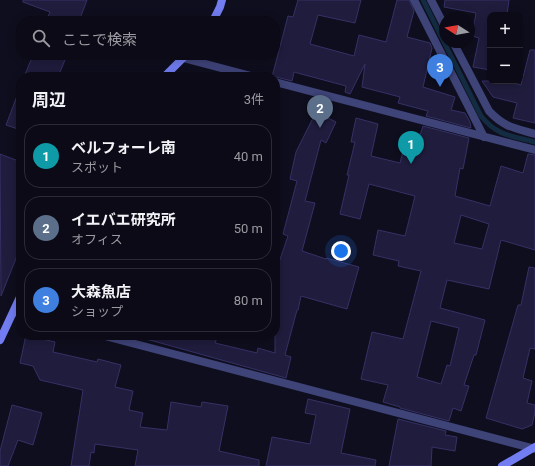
<!DOCTYPE html>
<html lang="ja">
<head>
<meta charset="utf-8">
<style>
	:root { --surface:#0b0a16; --page:#14131f; --text:#f1f3f6; --muted:#9a9aa1; --line:#2b2b35; --accent:#18dedb }
	body { margin:0; font-family:Roboto,"Noto Sans JP",sans-serif; background:var(--page); color:var(--text) }
	.controls { position:absolute; right:12px; top:12px; display:grid; overflow:hidden; border-radius:8px; box-shadow:0 2px 10px #0003 }
	.controls button { width:36px; height:36px; display:grid; place-items:center; padding:0; border:0; border-bottom:1px solid var(--line); background:var(--surface); color:var(--text); font:20px sans-serif }
	.compass { position:absolute; left:439px; top:12px; width:36px; height:36px; border-radius:50%; background:var(--surface); box-shadow:0 2px 10px #0003; rotate:281deg }
	.you { position:absolute; left:341px; top:251px; width:14px; height:14px; margin:-10px; border:3px solid #fff; border-radius:50%; background:#1a73e8; box-shadow:0 0 0 6px #1a73e833 }
	.badge { display:grid; place-items:center; width:26px; height:26px; border-radius:50%; background:var(--accent); color:#fff; font-size:13px; font-weight:700 }
	.pin { position:absolute; translate:-50% -33px; filter:drop-shadow(0 1px 2px #0008) }
	.pin::after { content:''; position:absolute; top:21px; width:14px; height:12px; background:inherit; clip-path:polygon(0 0,100% 0,50% 100%) }
	.list { margin:0; padding:0; list-style:none }
	h2 { display:flex; justify-content:space-between; align-items:center; height:52px; margin:0; padding:0 16px; font-size:17px }
	h2 small { font-size:13px; font-weight:400; color:var(--muted) }
	.list li { display:grid; grid-template-columns:26px 1fr auto; gap:12px; align-items:center; box-sizing:border-box; height:64px; margin:0 8px 8px; padding:0 8px; border:1px solid var(--line); border-radius:16px }
	.list b { display:block; font-size:15px; white-space:nowrap }
	.list p { margin:0; font-size:13px; white-space:nowrap; color:var(--muted) }
	.list em { font-size:13px; font-style:normal; color:var(--muted) }
	.icon { flex:none; width:22px; height:22px; fill:none; stroke:currentColor; stroke-width:2; stroke-linecap:round; stroke-linejoin:round }
	.map { position:relative; flex:none; width:535px; height:466px; overflow:hidden }
	.search { position:absolute; background:var(--surface); box-shadow:0 2px 10px #0003; left:16px; top:16px; width:264px; height:44px; display:flex; align-items:center; gap:10px; box-sizing:border-box; padding:0 14px; border-radius:16px; color:var(--muted); font-size:15px }
	.panel { position:absolute; background:var(--surface); box-shadow:0 2px 10px #0003; left:16px; top:72px; width:264px; height:268px; border-radius:16px }
	.map>svg:first-child { display:block }
</style>
</head>
<body>
<div class="map">
<svg width="535" height="466" viewBox="0 0 535 466">
	<rect width="100%" height="100%" fill="#0f0e1e"/>
	<g fill="none" stroke-linecap="round" stroke-linejoin="round">
		<!-- stream -->
		<path stroke="#132c42" stroke-width="5" d="M423,0L481,116C497,136 512,136 535,142"/>
	</g>
	<!-- building -->
	<path fill="#1f1c3d" stroke="#353166" fill-rule="evenodd" d="M23,0H87L79,21H46L50,12L23,2Z
		M298,0H361L355,23L318,15L310,44L354,56L359,35L386,42L397,0H409L414,11L407,37L430,43L432,48L423,87L455,97L451,110L465,113L470,122L471,128L426,116L428,111L398,103L400,97L362,87L365,64L350,94L345,92L346,86L294,72L292,81L276,77H272L288,16L293,17Z
		M445,0H509L507,15H490V70L473,67L479,38L472,36L476,13L444,7Z
		M530,50H535V123L513,118L517,103L493,97L482,81H506L521,85Z
		M33,55H67L58,77H24Z
		M20,88H21V130L6,125Z
		M316,112L336,122L326,143L321,140L305,201L315,203L302,251L326,259V258L359,267L347,309L301,296L298,310H297L285,355L291,357L286,378L146,339L147,335H205L217,338L215,343L257,353L258,348L275,353V274L288,236L283,234L297,181L290,179L296,152Z
		M356,118L378,124L371,156L400,163L408,132L420,135L423,126L469,138L463,169L460,168L455,196L490,206L501,166L523,173L528,154L535,155V250L501,240L489,289L447,280L440,308L485,320L476,355H474L464,385L469,386L461,411L453,408L449,421L400,408V407L383,402L388,385L361,379L372,332L403,339L421,271L398,266L399,261L373,255L378,230L405,236L415,196L369,184L360,219L340,214L349,175H347L355,142H351ZM461,215L489,224L482,249L454,243ZM431,321L459,328L450,366L447,365L441,384L417,377Z
		M0,154L21,162V246L1,296Z
		M529,267L535,268V349L530,348L523,378L532,381L527,403L535,405V412L532,425L522,429L486,418L518,305H521Z
		M26,335L55,342L53,352L97,362L98,359L121,365L115,387L133,391L129,410L143,413L140,427L167,430L171,402L201,407L202,402L228,406L219,451L259,460V466H135L138,450L95,444L94,453L91,452L89,466H71L83,390L40,380L33,366L20,363Z
		M308,399L350,409L341,453L376,460L375,466H266L272,437L310,444L316,415L305,413Z
		M12,405L42,413L33,445L18,440L8,466H0V451Z
		M398,419L446,431L445,435L457,437L455,451L432,447L431,466H389Z"/>
	<g fill="none" stroke-linecap="round" stroke-linejoin="round">
		<!-- street -->
		<path stroke="#3e4378" stroke-width="8" d="M414,0L484,137
			M431,0L445,27
			M453,42L489,111C504,127 514,128 535,134
			M183,58L255,77
			M275,82L535,150
			M14,312L21,314
			M101,335L535,449"/>
		<!-- secondary -->
		<path stroke="#717df0" stroke-width="8" d="M213,21L220,7L222,0
			M164,77L186,55
			M0,340L21,295
			M502,466L535,447"/>
	</g>
</svg>
<div class="controls">
<button>+</button>
<button>−</button>
</div>
<svg class="compass" viewBox="-18 -18 36 36"><path d="M0-13l5 13h-10z" fill="#e53935"/><path d="M0 13l5-13h-10z" fill="#9a9aa1"/></svg>
<div class="you"></div>
<div class="pin badge" style="left:411px;top:164px;background:#0f9aa8">1</div>
<div class="pin badge" style="left:320px;top:128px;background:#5c6f8a">2</div>
<div class="pin badge" style="left:440px;top:87px;background:#3f7fe0">3</div>
<div class="search"><svg class="icon" aria-label="search" viewBox="0 0 24 24"><circle cx="10" cy="10" r="6"/><path d="M15 15l6 6"/></svg>ここで検索</div>
<section class="panel">
<h2>周辺<small>3件</small></h2>
<ul class="list">
<li><span class="badge" style="background:#0f9aa8">1</span><div><b>ベルフォーレ南</b><p>スポット</p></div><em>40 m</em></li>
<li><span class="badge" style="background:#5c6f8a">2</span><div><b>イエバエ研究所</b><p>オフィス</p></div><em>50 m</em></li>
<li><span class="badge" style="background:#3f7fe0">3</span><div><b>大森魚店</b><p>ショップ</p></div><em>80 m</em></li>
</ul>
</section>
</div>
</body>
</html>
